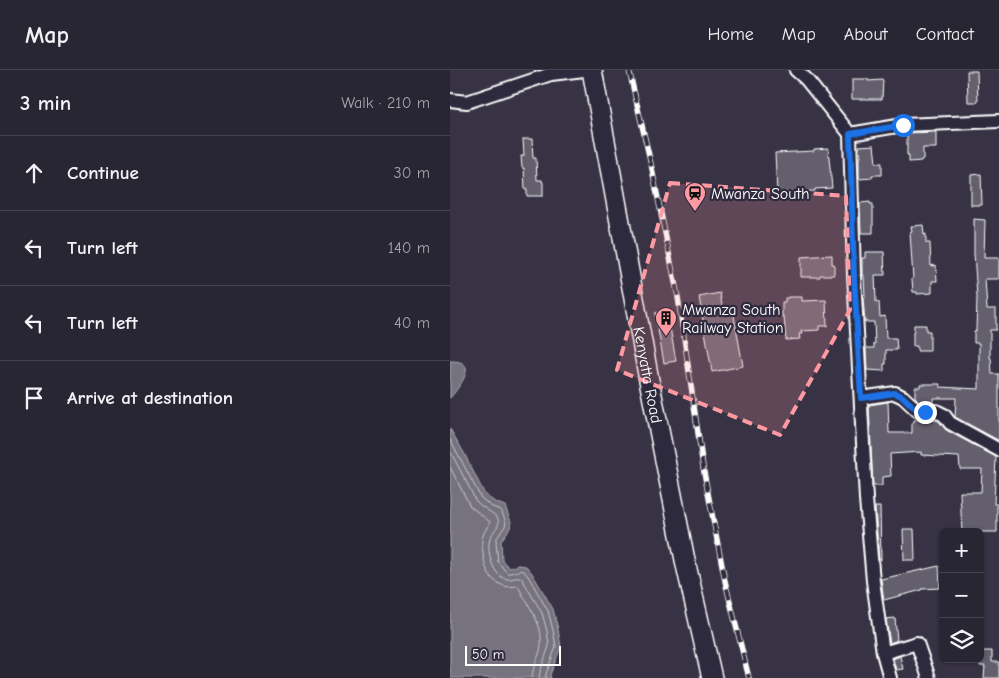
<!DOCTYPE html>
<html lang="en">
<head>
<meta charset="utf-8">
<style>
	:root { --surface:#292634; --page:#312e3c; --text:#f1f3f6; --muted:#a5a5ac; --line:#45434f }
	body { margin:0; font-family:"Comic Neue",sans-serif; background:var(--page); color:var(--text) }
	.controls { position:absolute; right:15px; bottom:15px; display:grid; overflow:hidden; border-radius:8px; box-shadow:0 1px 4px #0004 }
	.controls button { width:45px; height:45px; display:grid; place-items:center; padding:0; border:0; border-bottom:1px solid var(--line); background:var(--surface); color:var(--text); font:25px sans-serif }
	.scale { position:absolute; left:15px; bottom:12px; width:96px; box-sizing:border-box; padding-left:5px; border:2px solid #fff; border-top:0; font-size:14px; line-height:18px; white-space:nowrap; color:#fff; -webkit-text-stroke:4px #2f2a3d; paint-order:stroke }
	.stop { position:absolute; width:15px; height:15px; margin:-11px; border:4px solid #1a73e8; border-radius:50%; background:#fff }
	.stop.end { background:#1a73e8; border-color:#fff; box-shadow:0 1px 5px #0008 }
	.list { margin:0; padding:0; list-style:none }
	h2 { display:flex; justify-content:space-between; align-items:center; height:65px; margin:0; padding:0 20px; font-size:21px }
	h2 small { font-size:16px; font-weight:400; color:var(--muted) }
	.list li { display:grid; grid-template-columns:32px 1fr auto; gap:15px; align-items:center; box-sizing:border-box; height:75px; padding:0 20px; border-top:1px solid var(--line) }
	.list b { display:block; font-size:19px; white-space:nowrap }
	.list em { font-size:16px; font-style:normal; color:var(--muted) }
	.icon { flex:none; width:28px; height:28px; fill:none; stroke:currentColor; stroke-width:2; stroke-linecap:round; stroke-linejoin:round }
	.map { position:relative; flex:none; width:549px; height:608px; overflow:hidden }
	header { display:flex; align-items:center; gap:30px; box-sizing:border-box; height:70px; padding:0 25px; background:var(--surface); border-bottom:1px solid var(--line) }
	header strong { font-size:24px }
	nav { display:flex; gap:28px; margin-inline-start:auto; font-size:18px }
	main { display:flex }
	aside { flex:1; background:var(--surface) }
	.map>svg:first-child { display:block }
</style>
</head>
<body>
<header>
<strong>Map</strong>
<nav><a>Home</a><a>Map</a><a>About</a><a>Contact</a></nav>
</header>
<main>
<aside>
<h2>3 min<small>Walk · 210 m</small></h2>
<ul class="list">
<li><svg class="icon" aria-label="ahead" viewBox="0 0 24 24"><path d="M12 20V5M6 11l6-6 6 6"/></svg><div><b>Continue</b></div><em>30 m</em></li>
<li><svg class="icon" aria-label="left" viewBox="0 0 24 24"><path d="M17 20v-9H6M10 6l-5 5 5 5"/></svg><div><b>Turn left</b></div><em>140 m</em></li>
<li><svg class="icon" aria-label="left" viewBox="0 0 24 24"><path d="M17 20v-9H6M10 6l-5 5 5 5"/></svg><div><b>Turn left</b></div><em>40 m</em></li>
<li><svg class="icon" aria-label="arrive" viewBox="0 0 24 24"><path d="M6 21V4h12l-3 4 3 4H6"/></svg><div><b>Arrive at destination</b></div></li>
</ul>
</aside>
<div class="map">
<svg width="549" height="608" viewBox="0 0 549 608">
	<rect width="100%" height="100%" fill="#373345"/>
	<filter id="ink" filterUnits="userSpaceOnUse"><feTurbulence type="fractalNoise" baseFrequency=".02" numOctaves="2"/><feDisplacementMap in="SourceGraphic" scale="10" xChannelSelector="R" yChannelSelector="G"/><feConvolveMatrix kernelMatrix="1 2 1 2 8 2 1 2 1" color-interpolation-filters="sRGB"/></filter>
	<g filter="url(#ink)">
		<!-- water -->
		<path fill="#76737f" stroke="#adabb2" d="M0,291C3,291 9,291 12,293C25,299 5,322 0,328Z
			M0,359L13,381L35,425L45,432L55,436L61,452L60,458L51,471L52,490L59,498L68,495L76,496L82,503L103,539L108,559L111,577L100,605L101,608H0Z"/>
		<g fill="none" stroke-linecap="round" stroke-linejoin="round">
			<!-- shore -->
			<path stroke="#c8c7cc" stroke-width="1" d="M0,369L31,428L42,437L51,440L54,447L56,452L55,456L47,468L46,472L48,492L57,503C63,504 68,499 74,501L78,506L98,541L103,560L106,577L96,604V608
				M0,381C7,393 13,406 20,419C22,423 24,429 27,432C32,438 46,444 48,449C51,455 44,460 41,466C35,477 42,506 56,509C61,510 66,507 71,507L92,543L97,561L99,576L90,602L89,608
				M0,397L20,436L40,452C38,457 34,461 33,466C31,471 32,477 33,482C34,495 38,510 52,515C57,518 63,516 68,516C77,534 93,553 91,574C91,585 82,596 82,608"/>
		</g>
		<!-- building -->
		<path fill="#635f6d" stroke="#fff" d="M517,1H527L528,32H518Z
			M402,9H418V11L433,10L432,29H402Z
			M486,62V78H473V89L471,90V91L459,92V85H457V63Z
			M73,69H82L83,88H86L87,110H92V112H93V126H77V120H75L74,98H72L71,86H74Z
			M424,75L426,93H432V105H422V108L409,109V87H410L409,76Z
			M378,78L382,118L365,119V121L327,123L325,83L364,81V79Z
			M531,104L532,135H521V105Z
			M420,132V134H423V163H411L410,133Z
			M524,149L535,150L534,188H549V209H535L537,239H546V260H540V288H541L542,304H549V369L548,370L505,347L506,328H483V333H471L465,327V317H470V314H490V317L529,319V273H524V261H526L527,227L524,183Z
			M473,155L474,165L476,164V173H480L481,196L486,195L487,211H482V223L467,224V222H463L462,209H463L460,162L462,161L461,156Z
			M415,182H434L435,205H425L426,232H429L430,247L435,246L436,268H446L447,280H436V294H434V301L417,300L416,278H424V274H425L424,252H415L413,228L415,227L414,205H412V188H415Z
			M382,185V194H384V205H370V207H351V187Z
			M270,223L273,242L283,240L293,296L262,302L249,227Z
			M338,227H352V231L376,230L377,256H369V260L351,261L352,264H349L350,269L336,270L334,247H332V232H335V228H338Z
			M217,241L226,291L214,293L205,243Z
			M464,255H476V261H480V281H467V276H463V262H464Z
			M438,332L439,363H462V353H464V350L483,349V350L489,351L496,360L546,387L544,434H547V462H512L510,422H531L532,399H510L509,387L471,385V382L440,384L441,406L432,407V416H423L419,335Z
			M425,437H430L431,490H429Z
			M453,459H464L465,490H454Z
			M489,496L490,518L472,519V520L434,530L431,509Z
			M445,548L447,570L440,573L436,549Z
			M530,581H542V592H549V608H534L535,596H530Z
			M450,586L453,599L446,600L443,589Z"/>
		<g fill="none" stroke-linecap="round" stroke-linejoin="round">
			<!-- minor casing -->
			<g stroke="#fff" stroke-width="16">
				<path id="minor" d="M346,0L356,9L400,64L404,206L416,429L423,511L433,583L440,608
					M0,30L17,32L101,4L134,0
					M400,64L453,55L549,51
					M411,328L445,323L453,327L468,341H486L494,345L500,353L549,380
					M433,583L467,573L479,608"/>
			</g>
			<!-- highway casing -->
			<g stroke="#fff" stroke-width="22">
				<g id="highway">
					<path id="s1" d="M142,0L199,310L236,495L262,608"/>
				</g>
			</g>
			<!-- minor -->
			<use href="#minor" stroke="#2f2a3d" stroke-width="12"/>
			<!-- highway -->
			<use href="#highway" stroke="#2f2a3d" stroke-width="19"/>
			<!-- rail casing -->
			<g stroke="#fff" stroke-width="5.5">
				<path id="rail" d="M179,0L201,94L228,227L253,397L275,511L299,608"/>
			</g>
			<!-- rail -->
			<use href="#rail" stroke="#2f2a3d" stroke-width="4" stroke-dasharray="11" stroke-linecap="butt"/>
		</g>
	</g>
	<g fill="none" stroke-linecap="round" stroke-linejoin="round" filter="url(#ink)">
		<!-- route -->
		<path stroke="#1a73e8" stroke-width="6" d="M453,55L400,64L404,206L411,328L445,323L453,327L468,341L475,342"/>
	</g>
	<!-- marked area -->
	<path fill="#ff9aa2" fill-opacity="0.2" stroke="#ff9aa2" stroke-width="4" stroke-dasharray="10 6" stroke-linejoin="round" d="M220,113L396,126L400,240L330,365L167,300Z"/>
	<!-- icons -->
	<defs>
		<g id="station-pin" transform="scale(1.125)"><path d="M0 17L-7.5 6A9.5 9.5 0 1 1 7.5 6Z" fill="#ff9aa2" stroke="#2f2a3d"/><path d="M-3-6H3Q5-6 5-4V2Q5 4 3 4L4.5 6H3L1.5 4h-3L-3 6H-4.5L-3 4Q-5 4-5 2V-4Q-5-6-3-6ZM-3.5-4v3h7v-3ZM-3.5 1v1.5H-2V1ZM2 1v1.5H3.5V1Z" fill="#111"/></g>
		<g id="building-pin" transform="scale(1.125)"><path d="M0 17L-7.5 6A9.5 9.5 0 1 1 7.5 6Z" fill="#ff9aa2" stroke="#2f2a3d"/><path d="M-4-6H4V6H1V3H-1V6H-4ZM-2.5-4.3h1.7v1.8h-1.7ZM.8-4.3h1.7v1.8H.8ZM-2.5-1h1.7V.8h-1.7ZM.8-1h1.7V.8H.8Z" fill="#111"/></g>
	</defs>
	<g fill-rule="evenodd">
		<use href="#station-pin" x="245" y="123"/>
		<use href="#building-pin" x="216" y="248"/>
	</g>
	<g text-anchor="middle" stroke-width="4.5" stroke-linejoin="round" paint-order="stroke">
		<!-- poi labels -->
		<g font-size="16" fill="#fff" stroke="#2f2a3d" text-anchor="start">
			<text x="261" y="129">Mwanza South</text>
			<text x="232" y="245">Mwanza South<tspan x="232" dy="18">Railway Station</tspan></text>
		</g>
		<!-- street labels -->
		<g font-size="16" fill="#fff" stroke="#2f2a3d">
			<text dy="6" stroke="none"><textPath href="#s1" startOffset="310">Kenyatta Road</textPath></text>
		</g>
	</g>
</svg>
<div class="controls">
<button>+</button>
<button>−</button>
<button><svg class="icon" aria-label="layers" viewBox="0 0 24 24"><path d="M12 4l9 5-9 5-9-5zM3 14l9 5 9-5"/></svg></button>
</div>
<div class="scale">50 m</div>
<div class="stop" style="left:453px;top:55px"></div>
<div class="stop end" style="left:475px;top:342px"></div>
</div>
</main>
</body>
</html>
